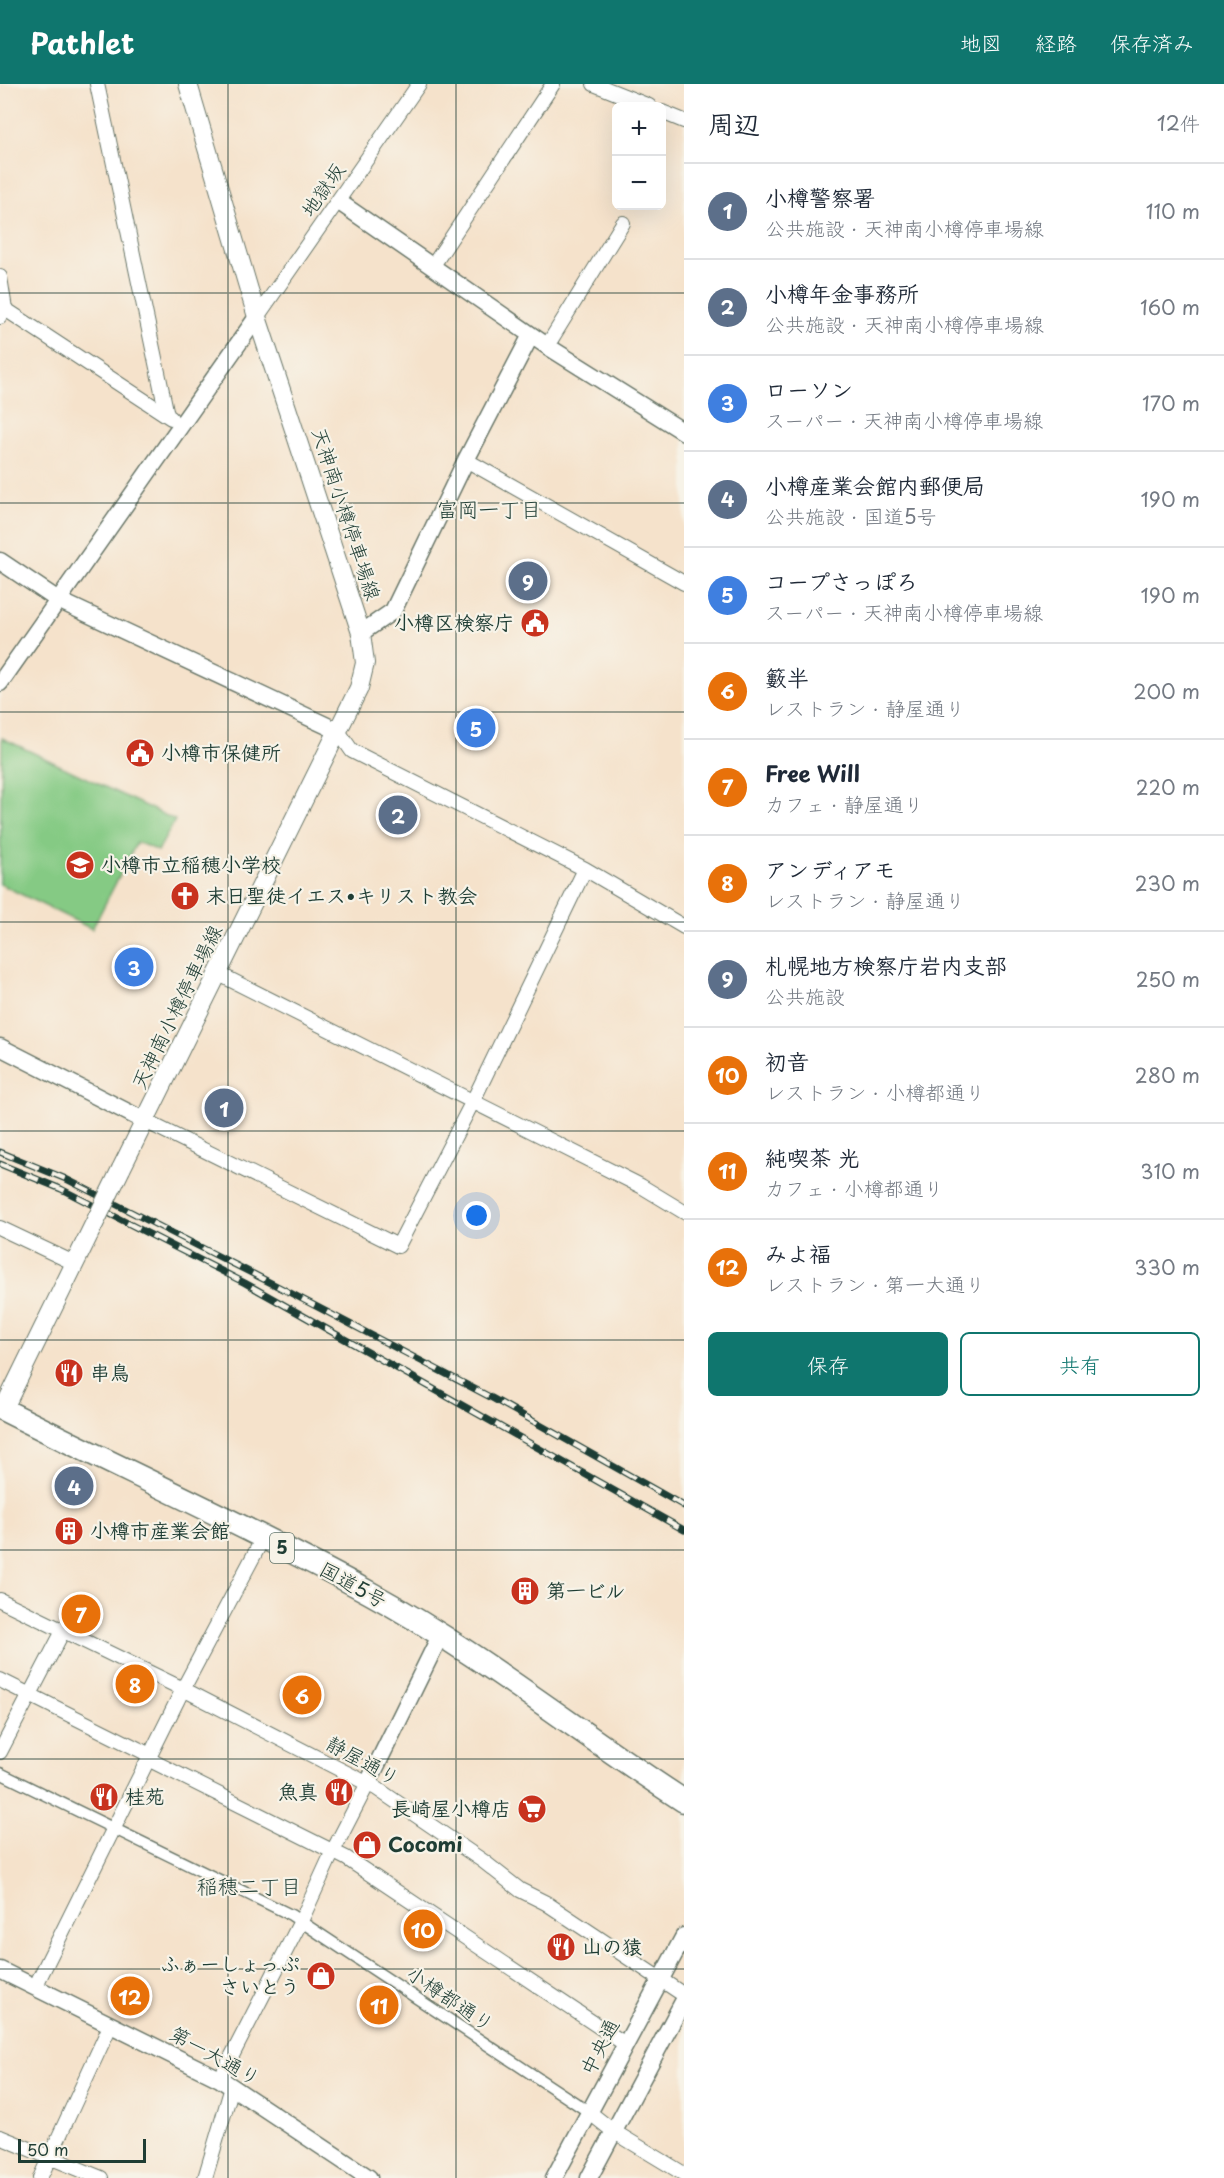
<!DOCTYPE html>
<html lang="ja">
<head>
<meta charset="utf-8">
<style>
	:root { --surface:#fff; --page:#f2f2f3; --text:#1f2937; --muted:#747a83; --line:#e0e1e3; --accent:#0f766e }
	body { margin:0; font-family:"Playpen Sans","Klee One",sans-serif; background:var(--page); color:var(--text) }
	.controls { position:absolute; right:18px; top:18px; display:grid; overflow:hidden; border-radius:9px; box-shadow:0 6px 24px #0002 }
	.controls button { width:54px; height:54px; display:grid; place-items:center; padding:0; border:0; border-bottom:2px solid var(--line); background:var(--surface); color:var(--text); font:30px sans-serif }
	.scale { position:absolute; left:18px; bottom:15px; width:128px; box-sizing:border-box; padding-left:6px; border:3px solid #1f3d34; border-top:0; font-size:16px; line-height:21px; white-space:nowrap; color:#1f3d34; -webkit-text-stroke:4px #f7f3e8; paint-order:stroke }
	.you { position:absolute; left:477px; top:1132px; width:21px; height:21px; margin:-15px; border:4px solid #fff; border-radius:50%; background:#1a73e8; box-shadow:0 0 0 9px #1a73e833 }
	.badge { display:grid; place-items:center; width:39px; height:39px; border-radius:50%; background:var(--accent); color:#fff; font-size:20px; font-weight:700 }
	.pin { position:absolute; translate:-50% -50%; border:3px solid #fff; box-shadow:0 2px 6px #0006 }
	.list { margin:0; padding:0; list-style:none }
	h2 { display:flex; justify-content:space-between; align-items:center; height:78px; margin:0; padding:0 24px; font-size:26px }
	h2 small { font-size:20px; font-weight:400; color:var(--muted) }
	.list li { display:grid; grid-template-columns:39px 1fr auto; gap:18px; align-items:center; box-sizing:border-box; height:96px; padding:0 24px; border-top:2px solid var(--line) }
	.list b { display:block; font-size:22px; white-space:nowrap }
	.list p { margin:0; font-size:20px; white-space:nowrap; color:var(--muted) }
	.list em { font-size:20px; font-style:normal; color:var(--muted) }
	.actions { display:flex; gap:12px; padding:18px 24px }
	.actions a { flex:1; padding:14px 0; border:2px solid var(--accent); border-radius:9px; text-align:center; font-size:21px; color:var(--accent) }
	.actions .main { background:var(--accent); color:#fff }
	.map { position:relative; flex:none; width:684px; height:2094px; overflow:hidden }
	header { display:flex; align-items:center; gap:36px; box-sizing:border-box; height:84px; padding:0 30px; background:var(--accent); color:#fff }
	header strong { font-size:28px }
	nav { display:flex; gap:33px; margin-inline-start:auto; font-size:21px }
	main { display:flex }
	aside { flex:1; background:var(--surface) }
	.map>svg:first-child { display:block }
</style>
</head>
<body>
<header>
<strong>Pathlet</strong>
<nav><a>地図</a><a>経路</a><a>保存済み</a></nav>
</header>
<main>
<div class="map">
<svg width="684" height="2094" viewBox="0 0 684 2094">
	<rect width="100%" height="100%" fill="#f7f3e8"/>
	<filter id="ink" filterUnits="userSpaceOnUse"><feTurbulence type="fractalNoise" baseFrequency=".0167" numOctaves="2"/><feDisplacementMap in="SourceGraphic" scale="12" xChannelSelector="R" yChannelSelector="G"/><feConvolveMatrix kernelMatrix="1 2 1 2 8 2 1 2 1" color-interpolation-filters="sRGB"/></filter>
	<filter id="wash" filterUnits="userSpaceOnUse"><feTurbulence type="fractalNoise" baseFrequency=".008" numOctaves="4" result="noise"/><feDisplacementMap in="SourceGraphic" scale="24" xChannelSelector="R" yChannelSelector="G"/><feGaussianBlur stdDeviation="1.35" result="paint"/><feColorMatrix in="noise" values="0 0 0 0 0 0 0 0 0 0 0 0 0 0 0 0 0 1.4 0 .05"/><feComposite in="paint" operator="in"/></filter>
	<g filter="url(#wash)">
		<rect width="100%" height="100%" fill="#f5e2cb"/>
		<!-- green -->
		<path fill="#85ca84" stroke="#52845c" stroke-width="1.5" d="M2,654L175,736L158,767L137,758L92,845L0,800Z"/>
	</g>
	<g filter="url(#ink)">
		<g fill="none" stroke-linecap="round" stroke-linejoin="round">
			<!-- pedestrian casing -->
			<g stroke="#6a7769" stroke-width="13">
				<path id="pedestrian" d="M0,1689L291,1831L589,2028"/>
			</g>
			<!-- minor casing -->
			<g stroke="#6a7769" stroke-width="16">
				<path id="minor" d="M97,0L167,331
					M594,0L649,22
					M662,28L684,37
					M432,183L553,0
					M0,193L5,225L0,233
					M5,225L171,334
					M257,233L419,0
					M547,262L623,139
					M466,376L684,499
					M338,647L352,667L585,785L684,843
					M217,889L641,1102L684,1128
					M147,1038L398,1162L473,1017L585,785
					M0,1144L74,1179
					M0,1516L183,1605L376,1704L483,1777L520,1806L546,1819L684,1911
					M0,1596L150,1671
					M0,1668L63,1547
					M148,1675L346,1774L625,1960
					M35,1903L183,1605L263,1454
					M220,1995L301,1837L333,1767L368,1699
					M589,2028L613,2047L684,2090
					M0,2053L101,2094
					M40,2094L110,1942
					M205,2094L232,2003"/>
			</g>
			<!-- tertiary casing -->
			<g stroke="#6a7769" stroke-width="19">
				<path id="tertiary" d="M339,118L547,262L684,348
					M0,477L58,516L338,647
					M361,549L393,527L466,376L531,251
					M0,599L257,233
					M0,963L147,1038
					M368,1699L440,1552
					M0,1886L220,1995L369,2094
					M554,2094L684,1852
					M589,2094L684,1916"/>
			</g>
			<!-- secondary casing -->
			<g stroke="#6a7769" stroke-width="20">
				<path id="secondary" d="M121,1085L359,604L365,579L361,549L257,233L188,0
					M3,1326L98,1132"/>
			</g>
			<!-- trunk casing -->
			<g stroke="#6a7769" stroke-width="25">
				<path id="trunk" d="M0,1324C123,1386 249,1443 370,1509C480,1569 579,1649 684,1717"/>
			</g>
			<!-- pedestrian -->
			<use href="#pedestrian" stroke="#fff" stroke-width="10"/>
			<!-- minor -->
			<use href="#minor" stroke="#fff" stroke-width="14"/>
			<!-- tertiary -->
			<use href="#tertiary" stroke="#fff" stroke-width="16"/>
			<!-- secondary -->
			<use href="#secondary" stroke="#fff" stroke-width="18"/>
			<!-- trunk -->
			<use href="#trunk" stroke="#fff" stroke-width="22"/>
			<!-- rail casing -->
			<g stroke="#1f3d34" stroke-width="7">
				<path id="rail" d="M0,1068L66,1095L281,1204L492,1314L684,1422
					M0,1080L61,1105L245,1199L684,1446"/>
			</g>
			<!-- rail -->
			<use href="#rail" stroke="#f7f3e8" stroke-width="4.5" stroke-dasharray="14" stroke-linecap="butt"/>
			<!-- secondary-bridge casing -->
			<g stroke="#6a7769" stroke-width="20" stroke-linecap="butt">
				<path id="secondary-bridge" d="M98,1132L121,1085"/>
			</g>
			<!-- secondary-bridge -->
			<use href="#secondary-bridge" stroke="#fff" stroke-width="18"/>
		</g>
	</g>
	<!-- grid -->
	<path fill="none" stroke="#1f3d34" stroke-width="1.5" stroke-opacity="0.55" d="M228,0V2094M456,0V2094M0,209H684M0,419H684M0,628H684M0,838H684M0,1047H684M0,1256H684M0,1466H684M0,1675H684M0,1885H684"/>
	<!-- icons -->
	<defs>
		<g id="civic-disc" transform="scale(1.5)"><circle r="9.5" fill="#c8321e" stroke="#f7f3e8"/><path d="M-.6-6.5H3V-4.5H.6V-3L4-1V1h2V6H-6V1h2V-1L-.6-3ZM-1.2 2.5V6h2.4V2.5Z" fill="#fff"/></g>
		<g id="school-disc" transform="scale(1.5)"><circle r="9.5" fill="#c8321e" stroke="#f7f3e8"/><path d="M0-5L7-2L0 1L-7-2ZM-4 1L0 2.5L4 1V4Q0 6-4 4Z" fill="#fff"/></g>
		<g id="church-disc" transform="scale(1.5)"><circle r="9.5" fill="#c8321e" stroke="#f7f3e8"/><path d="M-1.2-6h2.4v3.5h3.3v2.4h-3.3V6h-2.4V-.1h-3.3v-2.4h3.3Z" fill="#fff"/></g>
		<g id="restaurant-disc" transform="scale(1.5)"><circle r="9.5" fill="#c8321e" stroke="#f7f3e8"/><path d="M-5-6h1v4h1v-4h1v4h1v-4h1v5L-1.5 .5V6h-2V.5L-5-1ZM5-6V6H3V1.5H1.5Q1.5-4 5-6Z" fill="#fff"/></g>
		<g id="building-disc" transform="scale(1.5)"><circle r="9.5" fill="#c8321e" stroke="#f7f3e8"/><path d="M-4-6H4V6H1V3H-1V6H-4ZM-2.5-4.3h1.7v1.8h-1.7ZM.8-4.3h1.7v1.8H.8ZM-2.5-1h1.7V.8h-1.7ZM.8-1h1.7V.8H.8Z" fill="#fff"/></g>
		<g id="supermarket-disc" transform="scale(1.5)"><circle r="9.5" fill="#c8321e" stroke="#f7f3e8"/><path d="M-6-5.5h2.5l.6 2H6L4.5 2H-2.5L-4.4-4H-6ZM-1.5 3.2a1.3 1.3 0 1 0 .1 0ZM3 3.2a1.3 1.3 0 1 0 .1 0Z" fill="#fff"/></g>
		<g id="shop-disc" transform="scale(1.5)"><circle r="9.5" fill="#c8321e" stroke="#f7f3e8"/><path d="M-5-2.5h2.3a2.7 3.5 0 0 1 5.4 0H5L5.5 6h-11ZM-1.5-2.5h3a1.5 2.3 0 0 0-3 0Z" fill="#fff"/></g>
	</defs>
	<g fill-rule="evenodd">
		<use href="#civic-disc" x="535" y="539"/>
		<use href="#civic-disc" x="140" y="669"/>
		<use href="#school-disc" x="80" y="781"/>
		<use href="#church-disc" x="185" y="812"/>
		<use href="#restaurant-disc" x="69" y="1289"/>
		<use href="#building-disc" x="69" y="1447"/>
		<use href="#building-disc" x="525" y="1507"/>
		<use href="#restaurant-disc" x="339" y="1708"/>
		<use href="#restaurant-disc" x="104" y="1713"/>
		<use href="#supermarket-disc" x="532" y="1725"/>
		<use href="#shop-disc" x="367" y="1761"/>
		<use href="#restaurant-disc" x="561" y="1863"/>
		<use href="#shop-disc" x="321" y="1892"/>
	</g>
	<g text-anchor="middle" stroke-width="4.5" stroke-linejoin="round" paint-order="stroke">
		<!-- shield labels -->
		<rect fill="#f7f3e8" stroke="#60746a" stroke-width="1.5" x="270" y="1449" width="24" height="30" rx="4.5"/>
		<g font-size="18" font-weight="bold" fill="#1f3d34">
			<text x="282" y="1470">5</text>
		</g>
		<!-- street labels -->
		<g font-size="20" fill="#1f3d34" stroke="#f7f3e8">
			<text transform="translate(323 106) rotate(-55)" y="7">地獄坂</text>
			<text transform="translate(346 430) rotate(72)" y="7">天神南小樽停車場線</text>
			<text transform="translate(177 923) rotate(-64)" y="7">天神南小樽停車場線</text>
			<text transform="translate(353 1501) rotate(29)" y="7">国道5号</text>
			<text transform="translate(363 1677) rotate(29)" y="7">静屋通り</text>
			<text transform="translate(450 1915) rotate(34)" y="7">小樽都通り</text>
			<text transform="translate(600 1963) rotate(-63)" y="7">中央通</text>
			<text transform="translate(215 1972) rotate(29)" y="7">第一大通り</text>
		</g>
		<!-- poi labels -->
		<g font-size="20" font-weight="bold" fill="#1f3d34" stroke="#f7f3e8" text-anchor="start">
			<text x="514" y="546" text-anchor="end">小樽区検察庁</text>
			<text x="161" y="676">小樽市保健所</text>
			<text x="101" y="788">小樽市立稲穂小学校</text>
			<text x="206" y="819">末日聖徒イエス•キリスト教会</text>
			<text x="90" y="1296">串鳥</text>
			<text x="90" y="1454">小樽市産業会館</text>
			<text x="546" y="1514">第一ビル</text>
			<text x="318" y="1715" text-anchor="end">魚真</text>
			<text x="125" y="1720">桂苑</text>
			<text x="511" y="1732" text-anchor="end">長崎屋小樽店</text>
			<text x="388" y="1768">Cocomi</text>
			<text x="582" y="1870">山の猿</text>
			<text x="300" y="1887" text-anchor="end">ふぁーしょっぷ<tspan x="300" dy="23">さいとう</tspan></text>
		</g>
		<!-- neighbourhood labels -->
		<g font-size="21" fill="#1f3d34" stroke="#f7f3e8">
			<text x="489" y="433">富岡一丁目</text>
			<text x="249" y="1810">稲穂二丁目</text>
		</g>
	</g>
</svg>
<div class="controls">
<button>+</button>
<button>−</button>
</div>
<div class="scale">50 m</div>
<div class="you"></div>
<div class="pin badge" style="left:224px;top:1024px;background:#5c6f8a">1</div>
<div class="pin badge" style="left:398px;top:731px;background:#5c6f8a">2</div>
<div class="pin badge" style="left:134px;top:883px;background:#3f7fe0">3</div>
<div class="pin badge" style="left:74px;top:1402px;background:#5c6f8a">4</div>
<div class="pin badge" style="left:476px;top:644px;background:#3f7fe0">5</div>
<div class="pin badge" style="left:302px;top:1611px;background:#e8710a">6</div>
<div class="pin badge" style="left:81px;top:1530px;background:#e8710a">7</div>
<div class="pin badge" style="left:135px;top:1600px;background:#e8710a">8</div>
<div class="pin badge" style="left:528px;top:497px;background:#5c6f8a">9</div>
<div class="pin badge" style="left:423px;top:1845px;background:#e8710a">10</div>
<div class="pin badge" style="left:379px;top:1921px;background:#e8710a">11</div>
<div class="pin badge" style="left:130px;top:1912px;background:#e8710a">12</div>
</div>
<aside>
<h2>周辺<small>12件</small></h2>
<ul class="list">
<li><span class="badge" style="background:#5c6f8a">1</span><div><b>小樽警察署</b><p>公共施設 · 天神南小樽停車場線</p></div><em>110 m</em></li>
<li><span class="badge" style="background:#5c6f8a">2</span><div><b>小樽年金事務所</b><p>公共施設 · 天神南小樽停車場線</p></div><em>160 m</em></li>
<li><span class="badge" style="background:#3f7fe0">3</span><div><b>ローソン</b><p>スーパー · 天神南小樽停車場線</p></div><em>170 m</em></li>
<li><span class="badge" style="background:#5c6f8a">4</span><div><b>小樽産業会館内郵便局</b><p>公共施設 · 国道5号</p></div><em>190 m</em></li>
<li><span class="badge" style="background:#3f7fe0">5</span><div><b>コープさっぽろ</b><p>スーパー · 天神南小樽停車場線</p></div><em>190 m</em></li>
<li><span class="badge" style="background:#e8710a">6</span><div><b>籔半</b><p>レストラン · 静屋通り</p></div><em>200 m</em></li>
<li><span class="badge" style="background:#e8710a">7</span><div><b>Free Will</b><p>カフェ · 静屋通り</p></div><em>220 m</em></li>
<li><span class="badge" style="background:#e8710a">8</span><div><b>アンディアモ</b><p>レストラン · 静屋通り</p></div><em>230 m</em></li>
<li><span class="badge" style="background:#5c6f8a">9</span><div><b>札幌地方検察庁岩内支部</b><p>公共施設</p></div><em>250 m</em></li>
<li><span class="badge" style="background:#e8710a">10</span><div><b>初音</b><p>レストラン · 小樽都通り</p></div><em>280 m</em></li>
<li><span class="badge" style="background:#e8710a">11</span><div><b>純喫茶 光</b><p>カフェ · 小樽都通り</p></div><em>310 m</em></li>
<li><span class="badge" style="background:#e8710a">12</span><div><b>みよ福</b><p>レストラン · 第一大通り</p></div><em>330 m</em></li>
</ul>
<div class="actions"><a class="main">保存</a><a>共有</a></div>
</aside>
</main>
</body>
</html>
